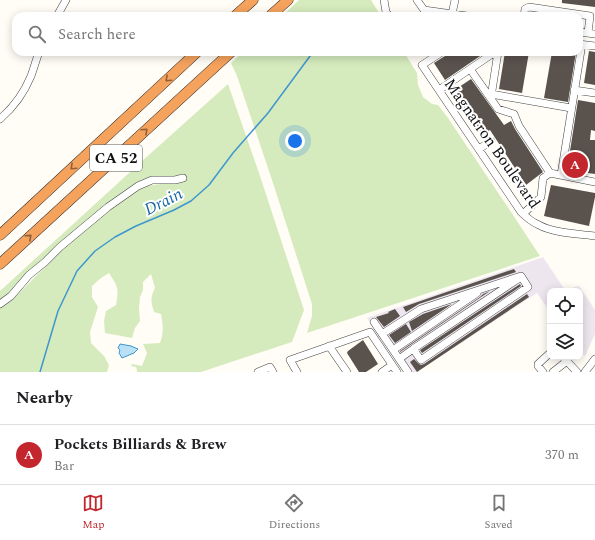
<!DOCTYPE html>
<html lang="en">
<head>
<meta charset="utf-8">
<style>
	:root { --surface:#fff; --page:#f6f6f6; --text:#202124; --muted:#757577; --line:#e0e0e0; --accent:#c4262e }
	body { margin:0; font-family:Spectral,serif; background:var(--page); color:var(--text) }
	.controls { position:absolute; right:12px; bottom:12px; display:grid; overflow:hidden; border-radius:8px; box-shadow:0 2px 10px #0003 }
	.controls button { width:36px; height:36px; display:grid; place-items:center; padding:0; border:0; border-bottom:1px solid var(--line); background:var(--surface); color:var(--text); font:20px sans-serif }
	.you { position:absolute; left:295px; top:141px; width:14px; height:14px; margin:-10px; border:3px solid #fff; border-radius:50%; background:#1a73e8; box-shadow:0 0 0 6px #1a73e833 }
	.badge { display:grid; place-items:center; width:26px; height:26px; border-radius:50%; background:var(--accent); color:#fff; font-size:13px; font-weight:700 }
	.pin { position:absolute; translate:-50% -50%; border:2px solid #fff; box-shadow:0 1px 4px #0006 }
	.list { margin:0; padding:0; list-style:none }
	h2 { display:flex; justify-content:space-between; align-items:center; height:52px; margin:0; padding:0 16px; font-size:17px }
	h2 small { font-size:13px; font-weight:400; color:var(--muted) }
	.list li { display:grid; grid-template-columns:26px 1fr auto; gap:12px; align-items:center; box-sizing:border-box; height:60px; padding:0 16px; border-top:1px solid var(--line) }
	.list b { display:block; font-size:15px; white-space:nowrap }
	.list p { margin:0; font-size:13px; white-space:nowrap; color:var(--muted) }
	.list em { font-size:13px; font-style:normal; color:var(--muted) }
	.icon { flex:none; width:22px; height:22px; fill:none; stroke:currentColor; stroke-width:2; stroke-linecap:round; stroke-linejoin:round }
	.map { position:relative; flex:none; width:595px; height:372px; overflow:hidden }
	.search { position:absolute; background:var(--surface); box-shadow:0 2px 10px #0003; left:12px; right:12px; top:12px; height:44px; display:flex; align-items:center; gap:10px; box-sizing:border-box; padding:0 14px; border-radius:12px; color:var(--muted); font-size:15px }
	.sheet { height:112px; background:var(--surface) }
	nav { display:flex; justify-content:space-around; align-items:center; box-sizing:border-box; height:56px; border-top:1px solid var(--line); background:var(--surface); font-size:11px; color:var(--muted) }
	nav a { display:grid; justify-items:center; gap:2px }
	nav .on { color:var(--accent) }
	.map>svg:first-child { display:block }
</style>
</head>
<body>
<div class="map">
<svg width="595" height="372" viewBox="0 0 595 372">
	<rect width="100%" height="100%" fill="#fffdf5"/>
	<!-- industrial -->
	<path fill="#eee6ef" d="M543,257L565,290L579,286L595,310V334L585,356L580,353V291H550V312L537,293L417,372H405L367,318Z"/>
	<!-- green -->
	<path fill="#d5ebbd" d="M299,0H371L381,16H282Z
		M243,52H404L417,73L418,85L423,97L432,104L438,105L448,118L513,215L540,256L307,333L312,316V304L273,183L237,76L231,63Z
		M228,84L259,173L304,310L292,342L201,372H137V370L136,367L131,366L132,364L142,366L147,353L143,344L160,343C164,332 163,325 161,314L154,312C151,302 150,297 155,288L151,274L143,282V290L140,297L139,309L140,321L135,328L132,338L105,333L104,321L106,311L116,305C119,288 118,287 109,273L101,278L92,286V297L98,307L90,332L91,343L104,356L109,365L107,372H0V307L11,301L76,236L127,197L146,186L182,181L185,177L145,180L135,186L103,208L59,244L42,262L25,276L5,298L0,302V291L141,162Z"/>
	<!-- water -->
	<path fill="#b9e0f7" stroke="#3f96cf" d="M120,344L131,346L138,349L134,353L122,358L119,353L120,350L118,348Z"/>
	<g fill="none" stroke-linecap="round" stroke-linejoin="round">
		<!-- stream -->
		<path stroke="#3f96cf" stroke-width="1.5" d="M40,372L58,311L77,271L95,251L115,237L136,226L174,210L191,201L209,185L233,153L268,113L313,52"/>
	</g>
	<!-- building -->
	<path fill="#5a524d" d="M562,0H595V7L562,3Z
		M589,51L595,52V85L584,83Z
		M447,52H486L445,80L434,63L445,56Z
		M505,52H529L522,93L499,89Z
		M552,52H576L568,102L544,98Z
		M471,79L504,125L511,121L515,129L543,172L526,185L490,130L482,135L453,91Z
		M578,100L595,103V131L591,130L590,140H595V174L567,170Z
		M551,185L595,193V197L589,226L544,216Z
		M514,269L516,272L419,304L406,312L403,307Z
		M520,284L521,286L422,353L420,350Z
		M490,291L400,352V351L480,297L483,294Z
		M527,294L529,297L417,372L410,362L414,359L419,364L421,365L424,364Z
		M452,304L412,331L409,322L423,314Z
		M395,309L400,316L384,327L376,317L389,313L388,312Z
		M406,324L411,332L395,343L389,335Z
		M363,340L378,364L366,372H359L347,353L348,351Z"/>
	<g fill="none" stroke-linecap="round" stroke-linejoin="round">
		<!-- minor casing -->
		<g stroke="#444" stroke-width="8">
			<path id="minor" d="M384,0L386,12L389,16
				M417,0L424,10L467,16
				M452,14L455,0
				M57,16L66,0
				M524,16L525,9L529,7L590,16L588,33
				M579,32L595,34
				M579,44L595,46
				M442,52L422,65L521,212C526,217 532,222 539,225C553,233 579,234 595,236
				M470,69L498,109L514,114L519,126L550,173L595,182
				M439,90L495,52
				M574,90L595,93
				M491,94L571,108
				M491,97L498,52
				M0,119C14,107 24,93 31,76C34,68 36,60 39,52
				M479,149L491,141
				M561,175L582,44
				M523,214L541,197L543,178L550,173
				M0,304L11,296L29,275L45,262L60,247L108,207L138,186L152,180H175L183,178
				M374,322L408,372
				M382,334L421,309L521,276L528,287L421,360L413,349L399,359
				M329,346L347,372
				M413,349L518,279
				M393,350L477,293
				M563,357L577,372
				M258,372L270,367L273,372
				M297,372L290,360L370,332L397,372
				M382,372L392,365
				M543,372L538,366V364L550,353
				M553,372L567,361
				M585,372L595,359"/>
		</g>
		<!-- highway casing -->
		<g stroke="#222" stroke-width="11">
			<path id="highway" d="M235,16L253,0
				M270,16L288,0
				M0,235L197,52
				M0,264L231,52"/>
		</g>
		<!-- minor -->
		<use href="#minor" stroke="#fff" stroke-width="7"/>
		<!-- highway -->
		<use href="#highway" stroke="#f5a25d" stroke-width="10"/>
	</g>
	<!-- one-way arrows -->
	<defs><path id="oneway-chevron" d="M-2-3.5L2.5 0L-2 3.5" fill="none" stroke-width="1.6" stroke-linecap="round" stroke-linejoin="round"/></defs>
	<g stroke="#8e613b">
		<use href="#oneway-chevron" transform="translate(168 79) rotate(137)"/>
		<use href="#oneway-chevron" transform="translate(145 131) rotate(-43)"/>
		<use href="#oneway-chevron" transform="translate(73 167) rotate(137)"/>
		<use href="#oneway-chevron" transform="translate(29 237) rotate(-42)"/>
	</g>
	<g text-anchor="middle" stroke-width="4" stroke-linejoin="round" paint-order="stroke">
		<!-- shield labels -->
		<rect fill="#fff" stroke="#585858" stroke-width="1" x="90" y="145" width="52" height="26" rx="3"/>
		<g font-size="15" font-weight="bold" fill="#111">
			<text x="116" y="163">CA 52</text>
		</g>
		<!-- street labels -->
		<g font-size="16" fill="#111" stroke="#fff">
			<text transform="translate(493 143) rotate(55)" y="6">Magnatron Boulevard</text>
		</g>
		<!-- water labels -->
		<g font-size="17" font-style="italic" fill="#1768a6" stroke="#fff">
			<text transform="translate(163 201) rotate(-27)" y="6">Drain</text>
		</g>
	</g>
</svg>
<div class="controls">
<button><svg class="icon" aria-label="locate" viewBox="0 0 24 24"><circle cx="12" cy="12" r="6"/><path d="M12 2v4M12 18v4M2 12h4M18 12h4"/></svg></button>
<button><svg class="icon" aria-label="layers" viewBox="0 0 24 24"><path d="M12 4l9 5-9 5-9-5zM3 14l9 5 9-5"/></svg></button>
</div>
<div class="you"></div>
<div class="pin badge" style="left:575px;top:165px">A</div>
<div class="search"><svg class="icon" aria-label="search" viewBox="0 0 24 24"><circle cx="10" cy="10" r="6"/><path d="M15 15l6 6"/></svg>Search here</div>
</div>
<section class="sheet">
<h2>Nearby<small></small></h2>
<ul class="list">
<li><span class="badge">A</span><div><b>Pockets Billiards &amp; Brew</b><p>Bar</p></div><em>370 m</em></li>
</ul>
</section>
<nav>
<a class="on"><svg class="icon" aria-label="map" viewBox="0 0 24 24"><path d="M3 6l6-2 6 2 6-2v14l-6 2-6-2-6 2zM9 4v14M15 6v14"/></svg>Map</a>
<a><svg class="icon" aria-label="directions" viewBox="0 0 24 24"><path d="M12 3l9 9-9 9-9-9zM9 14v-3h6M13 9l2 2-2 2"/></svg>Directions</a>
<a><svg class="icon" aria-label="saved" viewBox="0 0 24 24"><path d="M7 4h10v16l-5-4-5 4z"/></svg>Saved</a>
</nav>
</body>
</html>
